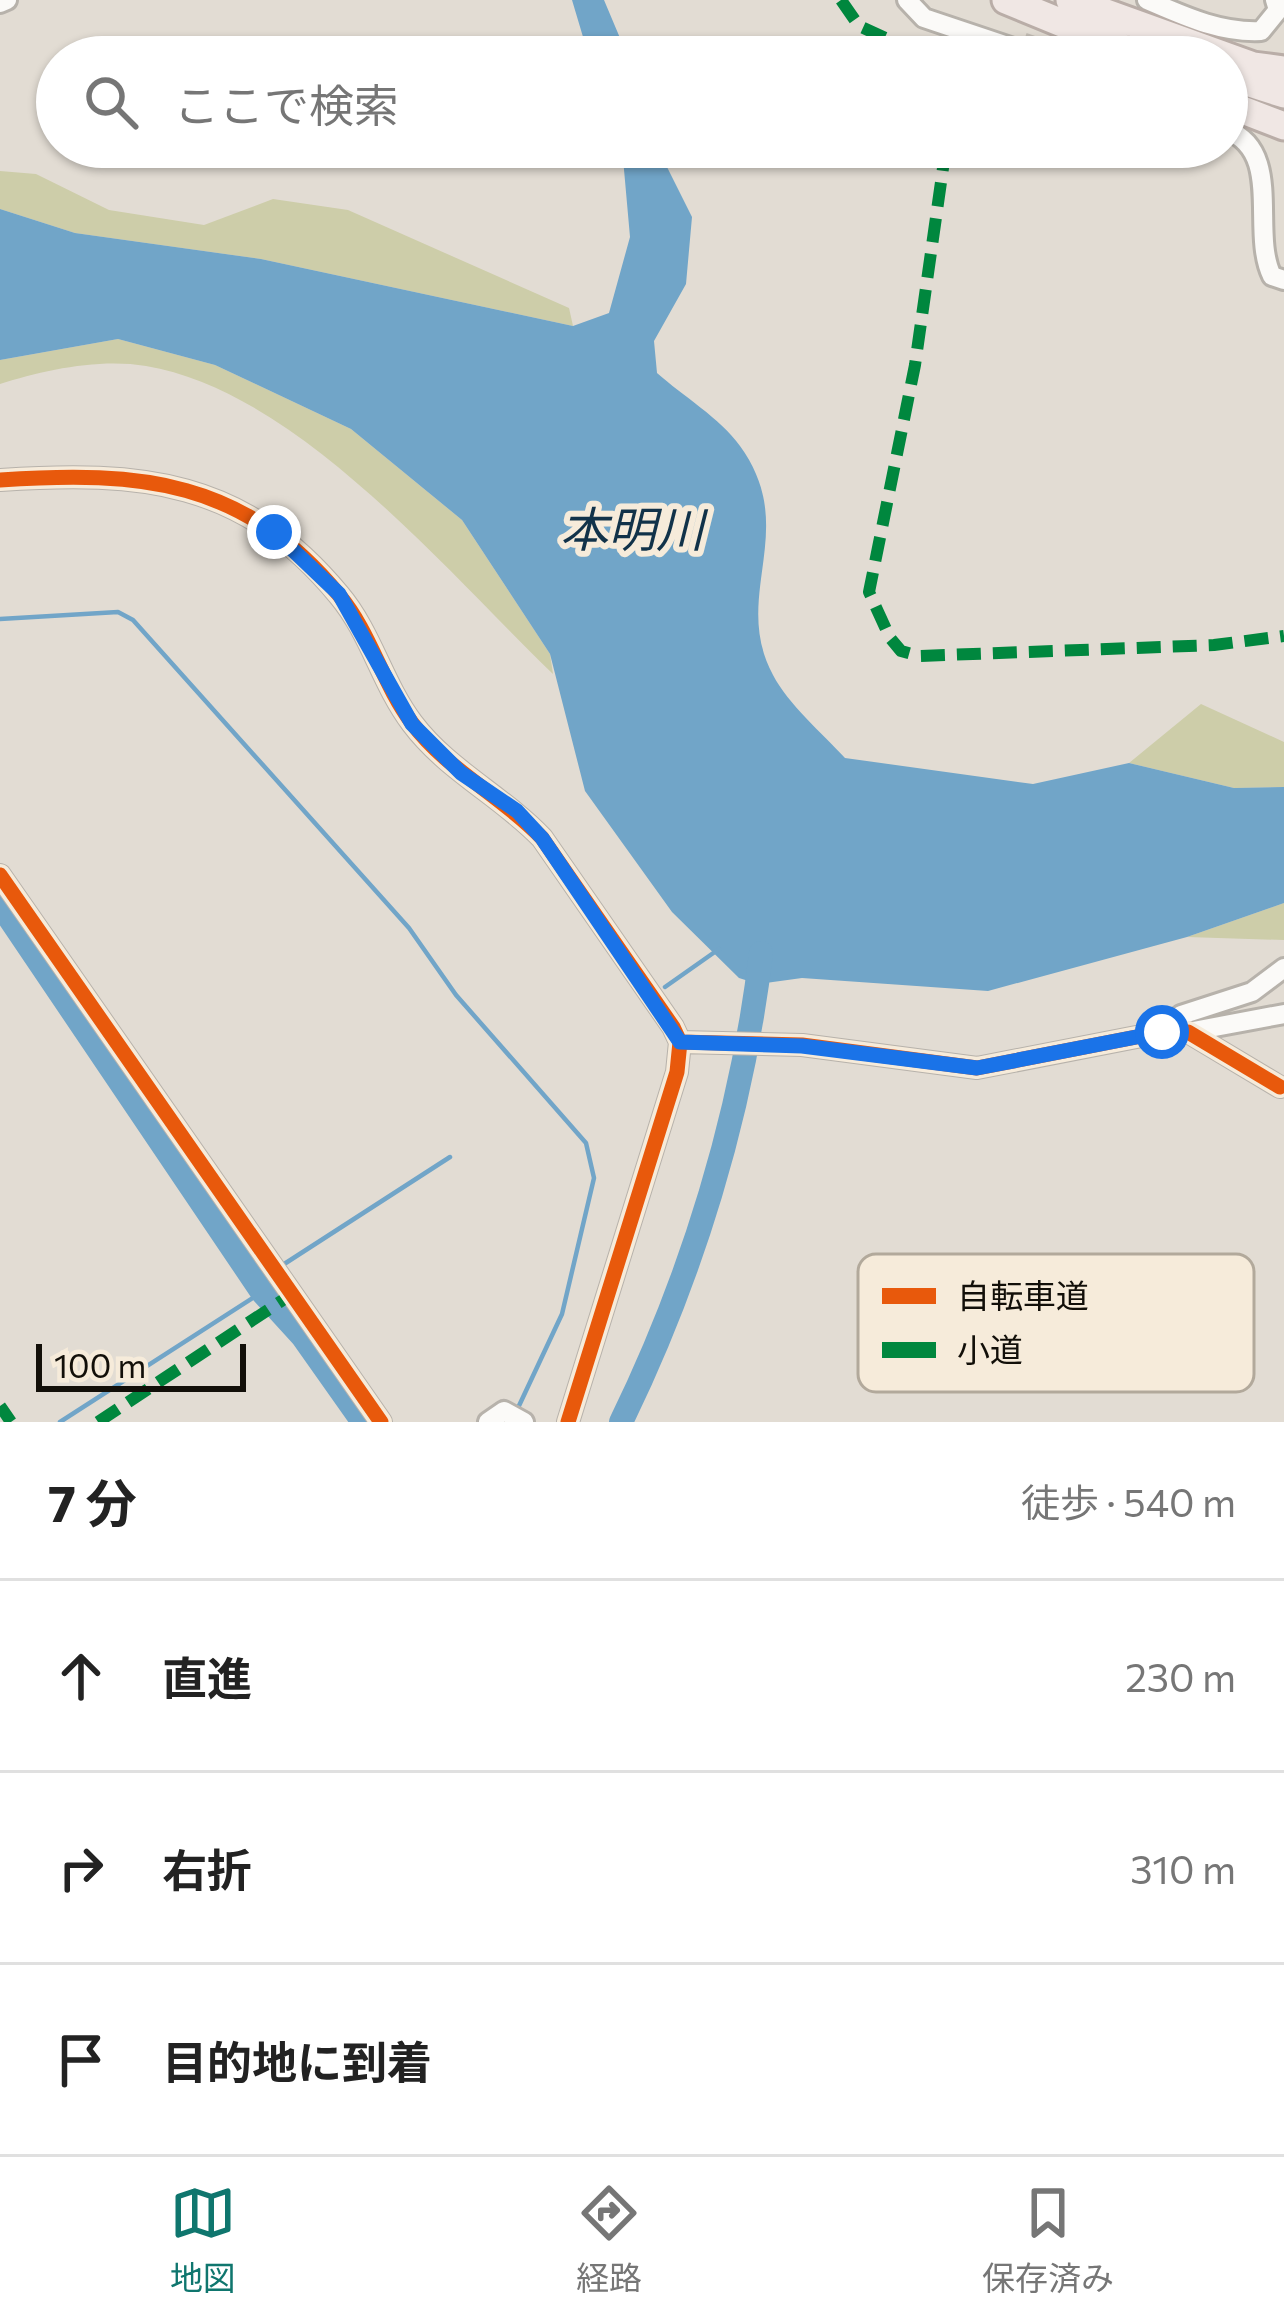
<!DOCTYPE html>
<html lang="ja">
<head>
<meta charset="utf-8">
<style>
	:root { --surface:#fff; --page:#f6f6f6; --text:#222; --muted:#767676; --line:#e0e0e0; --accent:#0f766e }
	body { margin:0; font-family:Commissioner,"Noto Sans JP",sans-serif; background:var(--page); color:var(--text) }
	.scale { position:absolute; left:36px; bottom:30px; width:210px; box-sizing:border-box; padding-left:12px; border:6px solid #120f09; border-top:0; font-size:33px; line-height:42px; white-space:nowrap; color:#120f09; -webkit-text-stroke:9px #f6ebda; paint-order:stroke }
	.stop { position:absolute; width:36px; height:36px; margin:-27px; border:9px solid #1a73e8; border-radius:50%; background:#fff }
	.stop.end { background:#1a73e8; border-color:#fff; box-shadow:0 3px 12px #0008 }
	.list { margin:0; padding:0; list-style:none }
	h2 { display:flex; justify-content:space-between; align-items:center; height:156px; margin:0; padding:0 48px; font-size:51px }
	h2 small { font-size:39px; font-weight:400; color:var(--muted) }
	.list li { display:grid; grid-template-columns:78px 1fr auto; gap:36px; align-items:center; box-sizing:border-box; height:192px; padding:0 48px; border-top:3px solid var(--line) }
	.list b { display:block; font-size:45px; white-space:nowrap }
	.list em { font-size:39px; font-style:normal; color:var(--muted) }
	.icon { flex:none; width:66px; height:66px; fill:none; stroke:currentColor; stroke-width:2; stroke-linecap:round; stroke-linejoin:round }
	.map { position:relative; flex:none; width:1284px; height:1422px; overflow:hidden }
	.search { position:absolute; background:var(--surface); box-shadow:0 3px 9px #0004; left:36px; right:36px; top:36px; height:132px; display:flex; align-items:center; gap:30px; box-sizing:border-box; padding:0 42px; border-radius:66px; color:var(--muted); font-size:45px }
	.sheet { height:732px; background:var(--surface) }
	nav { display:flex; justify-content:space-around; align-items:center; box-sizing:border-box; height:168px; border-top:3px solid var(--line); background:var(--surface); font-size:33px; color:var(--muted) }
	nav a { display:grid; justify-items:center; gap:6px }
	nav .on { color:var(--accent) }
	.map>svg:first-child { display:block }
</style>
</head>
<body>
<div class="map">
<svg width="1284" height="1422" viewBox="0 0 1284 1422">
	<rect width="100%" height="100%" fill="#e2dcd3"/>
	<!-- green -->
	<path fill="#cdcda9" d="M0,171L36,174L109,210L204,225L273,199L348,210L569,308L573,326L261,259L75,233L0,209Z
		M118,339L215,365L351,429L462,520L550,654L553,674C446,571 297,391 146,366C100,358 43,370 0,384V360Z
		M1201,704L1284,742V787L1234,788L1129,763Z
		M1284,903V940L1187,937Z"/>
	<!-- water -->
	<path fill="#71a5c8" d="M572,0H604L628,57H589Z
		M622,147H657L692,217L686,284L654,341L657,373C683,396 720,418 740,446C801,530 730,595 773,675C788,704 822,733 845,758L1033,784L1129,763L1234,788L1284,787V903L1187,937L988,991L802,978L758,984L739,978L672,912L585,791L550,654L462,520L351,429L215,365L118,339L0,360V209L75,233L261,259L573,326L609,313L630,237Z"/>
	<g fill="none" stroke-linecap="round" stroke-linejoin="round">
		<!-- stream -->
		<path stroke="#71a5c8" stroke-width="4.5" d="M0,619L118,612L133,620L409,928L456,995L586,1143L594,1178L562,1314L517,1410
			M665,987L719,949
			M278,1268L450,1157
			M60,1422L262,1292"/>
		<!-- river -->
		<path stroke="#71a5c8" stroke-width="24" d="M0,904L262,1292L303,1337L363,1422
			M621,1422C692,1277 742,1114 761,953"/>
		<!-- minor-tunnel -->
		<path stroke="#c3bdb5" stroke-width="18" stroke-dasharray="18 9" stroke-linecap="butt" d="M1029,53L1048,0"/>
		<!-- minor casing -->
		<g stroke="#b7b2ab" stroke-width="24">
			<path id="minor" d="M907,0L924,18L1040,57
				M1147,0C1184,16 1220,33 1261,31L1278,10L1275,0
				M0,3L7,0
				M1227,130C1284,152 1250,231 1272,276L1284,280
				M0,480C141,471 243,479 339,595C371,633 382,683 412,723C447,770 502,796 542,838L673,1027L680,1042L677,1072L568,1422
				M0,875L381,1422
				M1162,1032L1181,1015L1252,992L1284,968
				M1188,1032L1284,1014
				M680,1042L802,1045L977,1068L1162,1032H1188L1280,1087
				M488,1422L504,1411L524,1422"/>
		</g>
		<!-- highway casing -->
		<g stroke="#b9ada7" stroke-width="33">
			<path id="highway" d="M1006,0L1145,57
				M1070,0L1253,66L1284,70
				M1231,77L1284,94
				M1227,104L1284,126"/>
		</g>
		<!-- minor -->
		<use href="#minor" stroke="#fbfaf8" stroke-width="18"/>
		<!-- highway -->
		<use href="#highway" stroke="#f0e7e4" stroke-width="27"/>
		<!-- quiet -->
		<path stroke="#00873e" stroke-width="12" stroke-dasharray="24 12" stroke-linecap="butt" d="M841,0L859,26L918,53L933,45L972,57
			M946,147L915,365L869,592L890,638L901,651L919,656L1214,645L1284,636
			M0,1406L11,1422
			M98,1422L292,1294"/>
		<!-- cycleway casing -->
		<g stroke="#f6ebda" stroke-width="22">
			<path id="cycleway" d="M0,480C141,471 243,479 339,595C371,633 382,683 412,723C447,770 502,796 542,838L673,1027L680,1042L677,1072L568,1422
				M0,875L381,1422
				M680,1042L802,1045L977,1068L1162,1032H1188L1280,1087"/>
		</g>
		<!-- cycleway -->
		<use href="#cycleway" stroke="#e8590c" stroke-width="15"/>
	</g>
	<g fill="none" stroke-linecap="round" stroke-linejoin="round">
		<!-- route -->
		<path stroke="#1a73e8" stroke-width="15" d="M274,532L339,594L412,724L461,773L517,811L542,838L680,1042L802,1046L977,1068L1162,1032"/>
	</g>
	<g text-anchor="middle" stroke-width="12" stroke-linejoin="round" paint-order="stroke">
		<!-- water labels -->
		<g font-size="48" font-style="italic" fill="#113249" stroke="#f6ebda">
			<text x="632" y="547">本明川</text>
		</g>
	</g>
	<!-- legend -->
	<rect x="858" y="1254" width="396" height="138" rx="18" fill="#f6ebda" stroke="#b2a99b" stroke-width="3"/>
	<rect x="882" y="1288" width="54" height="16" fill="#e8590c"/>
	<rect x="882" y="1342" width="54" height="16" fill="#00873e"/>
	<g font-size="33" fill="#120f09">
		<text x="957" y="1308">自転車道</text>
		<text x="957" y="1362">小道</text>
	</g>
</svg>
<div class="scale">100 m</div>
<div class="stop" style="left:1162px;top:1032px"></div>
<div class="stop end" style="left:274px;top:532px"></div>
<div class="search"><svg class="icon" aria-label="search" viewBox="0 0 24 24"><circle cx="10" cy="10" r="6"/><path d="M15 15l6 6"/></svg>ここで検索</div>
</div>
<section class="sheet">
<h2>7 分<small>徒歩 · 540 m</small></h2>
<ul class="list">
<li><svg class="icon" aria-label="ahead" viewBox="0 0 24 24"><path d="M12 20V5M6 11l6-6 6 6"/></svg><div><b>直進</b></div><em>230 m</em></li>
<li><svg class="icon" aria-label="right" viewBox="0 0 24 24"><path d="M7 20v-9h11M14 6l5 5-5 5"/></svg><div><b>右折</b></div><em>310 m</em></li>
<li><svg class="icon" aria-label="arrive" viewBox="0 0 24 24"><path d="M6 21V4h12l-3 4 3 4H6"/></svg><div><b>目的地に到着</b></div></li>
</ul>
</section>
<nav>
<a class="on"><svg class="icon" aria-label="map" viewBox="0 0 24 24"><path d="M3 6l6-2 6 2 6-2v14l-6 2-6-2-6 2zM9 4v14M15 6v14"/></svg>地図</a>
<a><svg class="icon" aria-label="directions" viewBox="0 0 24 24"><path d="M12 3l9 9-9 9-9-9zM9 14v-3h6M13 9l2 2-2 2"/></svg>経路</a>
<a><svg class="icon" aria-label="saved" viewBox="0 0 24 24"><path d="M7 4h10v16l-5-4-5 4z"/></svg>保存済み</a>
</nav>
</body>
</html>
